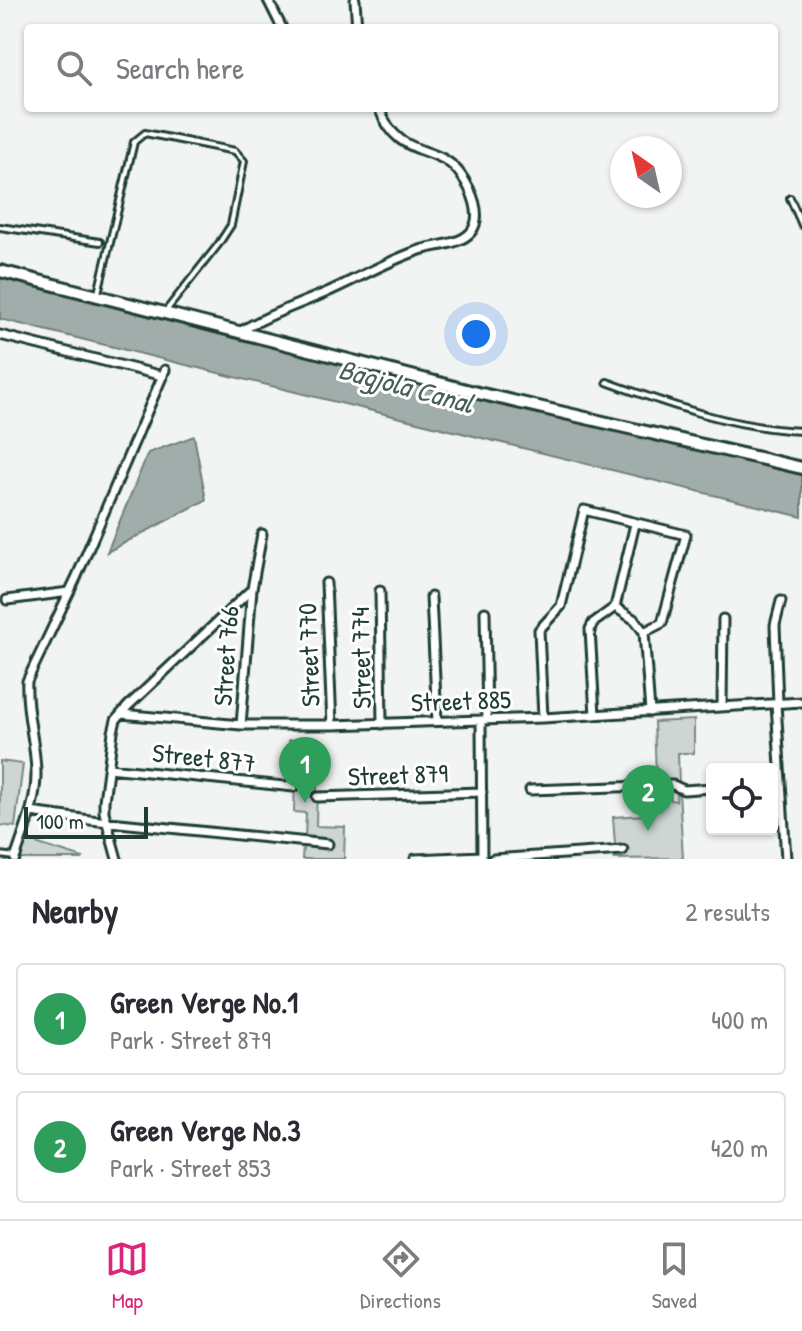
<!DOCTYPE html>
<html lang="en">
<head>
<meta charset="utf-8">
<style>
	:root { --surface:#fff; --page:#f2f2f3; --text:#2b2b33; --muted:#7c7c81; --line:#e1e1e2; --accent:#db2777 }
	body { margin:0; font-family:"Patrick Hand",sans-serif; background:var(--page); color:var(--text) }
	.controls { position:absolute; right:24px; bottom:24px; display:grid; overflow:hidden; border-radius:8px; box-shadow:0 2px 6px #0004 }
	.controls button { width:72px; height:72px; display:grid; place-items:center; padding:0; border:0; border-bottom:2px solid var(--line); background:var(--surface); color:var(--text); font:40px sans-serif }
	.compass { position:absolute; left:610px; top:136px; width:72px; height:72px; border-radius:50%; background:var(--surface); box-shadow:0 2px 6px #0004; rotate:326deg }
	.scale { position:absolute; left:24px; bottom:20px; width:124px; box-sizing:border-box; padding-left:8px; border:4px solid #1f3d34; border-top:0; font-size:22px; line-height:28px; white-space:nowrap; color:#1f3d34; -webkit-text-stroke:6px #fff; paint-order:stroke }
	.you { position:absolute; left:476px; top:334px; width:28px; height:28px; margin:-20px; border:6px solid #fff; border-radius:50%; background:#1a73e8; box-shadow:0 0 0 12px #1a73e833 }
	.badge { display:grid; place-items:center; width:52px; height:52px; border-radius:50%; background:var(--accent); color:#fff; font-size:26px; font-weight:700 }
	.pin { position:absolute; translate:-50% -66px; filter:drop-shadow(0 2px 4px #0008) }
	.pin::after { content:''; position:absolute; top:42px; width:28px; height:24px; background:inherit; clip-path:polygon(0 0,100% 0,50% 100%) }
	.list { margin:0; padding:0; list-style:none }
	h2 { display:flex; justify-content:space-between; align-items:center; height:104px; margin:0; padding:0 32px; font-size:34px }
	h2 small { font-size:26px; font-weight:400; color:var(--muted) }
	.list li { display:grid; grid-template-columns:52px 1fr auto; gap:24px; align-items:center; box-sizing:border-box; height:112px; margin:0 16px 16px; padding:0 16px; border:2px solid var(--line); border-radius:8px }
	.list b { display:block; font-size:30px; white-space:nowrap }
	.list p { margin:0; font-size:26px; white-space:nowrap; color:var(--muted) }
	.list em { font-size:26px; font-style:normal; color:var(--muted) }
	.icon { flex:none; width:44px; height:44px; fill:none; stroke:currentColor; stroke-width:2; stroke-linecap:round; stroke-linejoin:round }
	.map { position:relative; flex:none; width:802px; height:859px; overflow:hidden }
	.search { position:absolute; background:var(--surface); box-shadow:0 2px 6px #0004; left:24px; right:24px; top:24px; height:88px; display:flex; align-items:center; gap:20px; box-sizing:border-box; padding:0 28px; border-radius:8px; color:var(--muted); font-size:30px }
	.sheet { height:360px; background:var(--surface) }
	nav { display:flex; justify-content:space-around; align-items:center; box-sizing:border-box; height:112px; border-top:2px solid var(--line); background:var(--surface); font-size:22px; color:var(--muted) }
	nav a { display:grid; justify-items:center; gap:4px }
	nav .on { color:var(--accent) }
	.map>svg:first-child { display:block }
</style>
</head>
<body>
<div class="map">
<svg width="802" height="859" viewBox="0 0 802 859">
	<rect width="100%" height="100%" fill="#f2f3f3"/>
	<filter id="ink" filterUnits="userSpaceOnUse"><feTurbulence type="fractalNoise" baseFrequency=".0125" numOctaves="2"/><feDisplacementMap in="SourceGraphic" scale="16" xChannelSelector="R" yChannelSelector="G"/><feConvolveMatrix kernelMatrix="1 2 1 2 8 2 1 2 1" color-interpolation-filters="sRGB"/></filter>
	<g filter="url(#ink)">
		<!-- green -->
		<path fill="#ced5d3" stroke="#768984" stroke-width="2" d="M694,720V753H678L679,783L656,776L654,722Z
			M289,740H318L316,826L345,827L344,859H302L303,845L328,847L329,839L305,837L306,813L294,812L295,779L288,778Z
			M0,761L23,764L15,827L0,825Z
			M677,791H679L683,858L613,859L623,857L622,845H615L613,817L644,815L643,793L670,792L671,800L676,801Z
			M26,840L83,858L82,859H19Z"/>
		<!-- water -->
		<path fill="#a1adaa" stroke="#6d807b" stroke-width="2" d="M0,269L802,467V517L0,319Z
			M194,436L206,500L107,552L148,453Z"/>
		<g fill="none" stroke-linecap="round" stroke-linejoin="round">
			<!-- lane casing -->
			<g stroke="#1f3d34" stroke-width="10">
				<path id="lane" d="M790,198L802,225
					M0,227L100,242
					M98,293L134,142L145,133L235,151L244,161L231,225L218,245L165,312
					M607,382C670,405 734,428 802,431
					M0,855L15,857"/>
			</g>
			<!-- street casing -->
			<g stroke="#1f3d34" stroke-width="13">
				<path id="street" d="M268,0L282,28
					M355,0L357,28
					M241,331C269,314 295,306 325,293C357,279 387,261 420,250C435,245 460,245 471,232C484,216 471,189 461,175C436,140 400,163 379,108
					M0,335L163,376
					M326,583L332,725
					M380,591L382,724
					M431,597L437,721
					M7,600L69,592
					M615,607L635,620L644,632
					M485,612L487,720
					M644,632L650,712
					M776,704L786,859
					M778,704L775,625L781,601
					M722,707L723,619
					M121,714L241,725H332L543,718L802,702
					M595,715L590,629L593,623L615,607L635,524
					M543,718L539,630L561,606L584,510L686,535L662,623L644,632
					M481,721L482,859
					M241,725L252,589
					M109,768L294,787
					M530,790L673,785L684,790L712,788
					M317,797L482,792
					M30,812L90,820L328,844
					M15,859C24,831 36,804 36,774C36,742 25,712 27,681L77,576L165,370
					M117,859L104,812V801L113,732L116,720L128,706L252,589L262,534
					M415,859L482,856
					M493,859L623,850"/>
			</g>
			<!-- secondary casing -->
			<g stroke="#1f3d34" stroke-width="16">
				<path id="secondary" d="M0,271L478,393L802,468"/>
			</g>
			<!-- lane -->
			<use href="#lane" stroke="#fff" stroke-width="4"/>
			<!-- street -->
			<use href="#street" stroke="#fff" stroke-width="7"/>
			<!-- secondary -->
			<use href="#secondary" stroke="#fff" stroke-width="10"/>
		</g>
	</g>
	<g text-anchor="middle" stroke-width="6" stroke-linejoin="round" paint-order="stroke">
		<!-- street labels -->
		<g font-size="26" fill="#1f3d34" stroke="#fff">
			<text transform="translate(309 655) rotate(-92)" y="9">Street 770</text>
			<text transform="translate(226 656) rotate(-86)" y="9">Street 766</text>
			<text transform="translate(361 658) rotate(-91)" y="9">Street 774</text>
			<text transform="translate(461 701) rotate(-2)" y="9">Street 885</text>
			<text transform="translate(204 758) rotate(6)" y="9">Street 877</text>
			<text transform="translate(398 775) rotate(-2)" y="9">Street 879</text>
		</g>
		<!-- water labels -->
		<g font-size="28" font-style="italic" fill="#465f57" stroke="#fff">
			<text transform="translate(406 386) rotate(15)" y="10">Bagjola Canal</text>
		</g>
	</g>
</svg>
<div class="controls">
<button><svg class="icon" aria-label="locate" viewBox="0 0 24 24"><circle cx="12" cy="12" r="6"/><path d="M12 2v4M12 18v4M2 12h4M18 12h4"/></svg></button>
</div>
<svg class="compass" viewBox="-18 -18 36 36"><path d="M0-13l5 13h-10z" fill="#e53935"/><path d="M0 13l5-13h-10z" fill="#7c7c81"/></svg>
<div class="scale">100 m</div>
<div class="you"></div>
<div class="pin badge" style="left:305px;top:803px;background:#2e9e5b">1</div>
<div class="pin badge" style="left:648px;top:831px;background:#2e9e5b">2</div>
<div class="search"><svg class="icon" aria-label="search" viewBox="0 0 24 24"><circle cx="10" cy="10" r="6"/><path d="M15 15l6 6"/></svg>Search here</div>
</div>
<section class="sheet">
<h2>Nearby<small>2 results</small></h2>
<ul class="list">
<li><span class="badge" style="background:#2e9e5b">1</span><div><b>Green Verge No.1</b><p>Park · Street 879</p></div><em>400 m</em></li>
<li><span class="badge" style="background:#2e9e5b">2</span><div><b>Green Verge No.3</b><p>Park · Street 853</p></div><em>420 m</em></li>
</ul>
</section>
<nav>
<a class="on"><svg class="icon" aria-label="map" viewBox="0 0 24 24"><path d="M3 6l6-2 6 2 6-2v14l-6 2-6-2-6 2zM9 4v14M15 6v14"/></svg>Map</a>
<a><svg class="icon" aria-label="directions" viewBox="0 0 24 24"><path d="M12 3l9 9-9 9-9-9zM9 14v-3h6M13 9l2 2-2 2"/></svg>Directions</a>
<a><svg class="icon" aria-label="saved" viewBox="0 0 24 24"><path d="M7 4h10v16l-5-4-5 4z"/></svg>Saved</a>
</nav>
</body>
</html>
